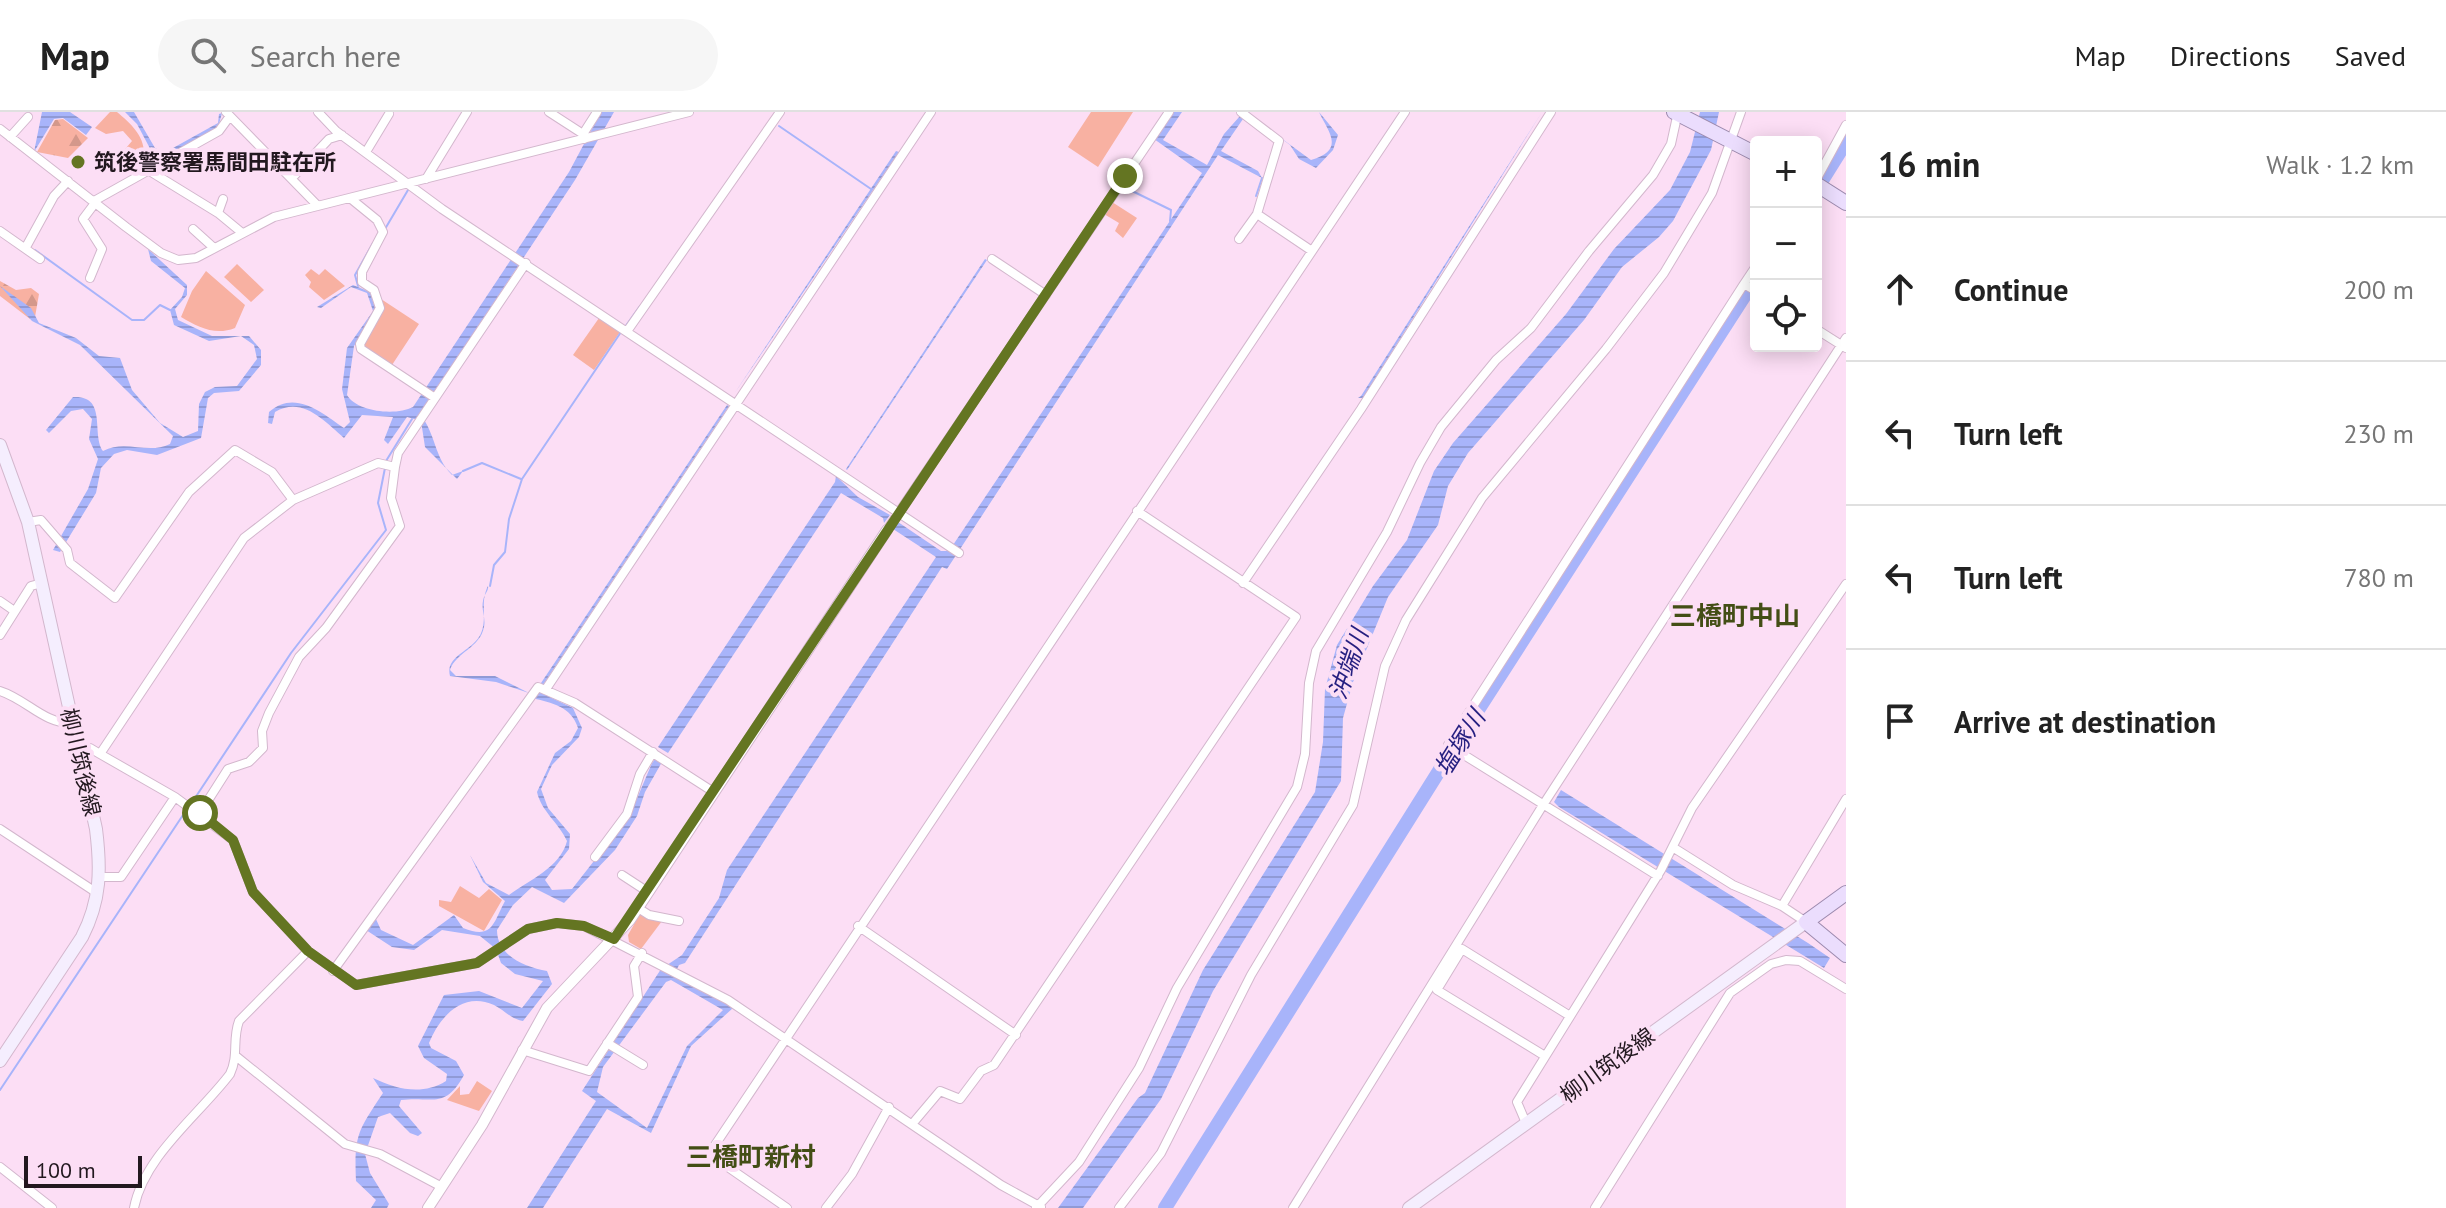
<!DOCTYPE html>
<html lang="en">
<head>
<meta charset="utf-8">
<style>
	:root { --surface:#fff; --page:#f6f6f6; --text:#222; --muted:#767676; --line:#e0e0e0 }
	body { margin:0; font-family:"PT Sans","Noto Sans JP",sans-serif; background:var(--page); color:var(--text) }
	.controls { position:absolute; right:24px; top:24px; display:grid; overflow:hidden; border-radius:8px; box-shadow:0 4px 20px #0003 }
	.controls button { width:72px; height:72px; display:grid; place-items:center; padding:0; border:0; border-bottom:2px solid var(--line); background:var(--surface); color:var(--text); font:40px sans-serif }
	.scale { position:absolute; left:24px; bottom:20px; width:118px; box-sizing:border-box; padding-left:8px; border:4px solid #22181f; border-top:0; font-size:22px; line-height:28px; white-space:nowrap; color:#22181f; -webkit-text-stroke:6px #fcdef5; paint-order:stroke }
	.stop { position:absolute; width:24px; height:24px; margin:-18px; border:6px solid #647522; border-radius:50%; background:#fff }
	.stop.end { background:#647522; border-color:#fff; box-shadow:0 2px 8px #0008 }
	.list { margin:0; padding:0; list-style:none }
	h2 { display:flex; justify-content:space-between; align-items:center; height:104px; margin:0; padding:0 32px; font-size:34px }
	h2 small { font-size:26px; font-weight:400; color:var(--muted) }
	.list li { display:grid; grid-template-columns:52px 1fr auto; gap:24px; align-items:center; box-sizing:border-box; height:144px; padding:0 32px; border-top:2px solid var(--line) }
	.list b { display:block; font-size:30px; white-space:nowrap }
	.list em { font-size:26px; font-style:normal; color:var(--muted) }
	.icon { flex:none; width:44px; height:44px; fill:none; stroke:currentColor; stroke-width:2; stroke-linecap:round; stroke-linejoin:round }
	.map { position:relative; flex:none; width:1846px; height:1096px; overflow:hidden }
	header { display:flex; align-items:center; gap:48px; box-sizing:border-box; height:112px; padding:0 40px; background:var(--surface); border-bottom:2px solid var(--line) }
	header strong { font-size:38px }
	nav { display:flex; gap:44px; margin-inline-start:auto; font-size:28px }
	.search { width:560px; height:72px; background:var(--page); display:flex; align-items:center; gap:20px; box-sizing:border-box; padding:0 28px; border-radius:44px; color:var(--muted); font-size:30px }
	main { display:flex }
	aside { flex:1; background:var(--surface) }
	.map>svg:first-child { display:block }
</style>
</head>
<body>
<header>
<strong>Map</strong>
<div class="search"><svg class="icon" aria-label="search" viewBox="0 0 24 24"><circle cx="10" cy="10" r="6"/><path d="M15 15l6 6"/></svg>Search here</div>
<nav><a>Map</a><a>Directions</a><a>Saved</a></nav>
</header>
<main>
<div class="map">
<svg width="1846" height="1096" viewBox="0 0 1846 1096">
	<defs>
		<pattern id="forest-firs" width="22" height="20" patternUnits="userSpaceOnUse" patternTransform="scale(2)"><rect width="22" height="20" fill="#f8b1a2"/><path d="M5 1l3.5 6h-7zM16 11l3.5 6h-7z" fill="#d4988b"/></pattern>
		<pattern id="water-rules" width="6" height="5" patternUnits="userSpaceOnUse" patternTransform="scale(2)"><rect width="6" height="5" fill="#a8b4fa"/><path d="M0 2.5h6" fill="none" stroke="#909ad6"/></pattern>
	</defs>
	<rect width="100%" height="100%" fill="#fcdef5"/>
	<!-- green -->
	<path fill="#f8b1a2" d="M110,0H117C130,11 144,23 144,41L138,53L120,43L132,29L123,19L106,22L95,16Z
		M1091,0H1133L1098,55L1068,35Z
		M1112,90L1137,106L1123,126L1115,119L1119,111L1104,102Z
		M237,152L264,178L251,190L224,165Z
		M311,157L319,163L325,157L345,174L324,188L309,175L311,170L305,163Z
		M206,159L245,193L235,216C215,224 198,215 181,205L192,179Z
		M381,187L419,212L392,253L362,234L384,198Z
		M599,206L620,220L594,258L573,243Z
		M460,774L479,786L489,777L502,788L484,819L439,794V788L451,790Z
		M641,800L662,809L641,837L629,830L628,823Z
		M477,969L492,979L479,999L447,988L460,974V983L469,982Z"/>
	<!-- forest -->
	<path fill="url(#forest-firs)" d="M63,7L88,26L68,46L37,40L55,8Z
		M0,169L16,178L31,176L39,182L35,205L30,207L0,184Z"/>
	<!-- water -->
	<path fill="url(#water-rules)" fill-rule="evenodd" d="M42,0H70L92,15L86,23L63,6L54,7L34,40Z
		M125,0H134L155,36L164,41L218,11L219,2L222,1L218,16L142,58L154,44L137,12Z
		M601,0H614L575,68L420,302C436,322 434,345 452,363L463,359L457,367L425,335L421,309L407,305L388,332L384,328L393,305L362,303L344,326C324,309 303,284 275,300L272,312L268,311L269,300C295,277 322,301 344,316L350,310L342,277L347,236L373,199L367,181L351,175L321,196L317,195L353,173L370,180L376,199L354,234L347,283C357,300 396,304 413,295L569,60Z
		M1173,0H1182L1163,28L1207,53L1224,22L1240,4L1243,7L1221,39L1258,59L1262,66L1218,43L947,457L942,455L685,851L679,853L675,861L733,896L691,934L651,1021L607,997L543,1096H527L596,989L582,979L661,857L682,843L719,786L727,758L936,445L893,417L898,410L941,439H949L1202,61L1154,27ZM671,868L723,898L687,934L647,1016L597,980L603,955L666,870Z
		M1319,0L1338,23L1333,38L1316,56L1299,47L1290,33L1251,4L1311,48C1347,38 1327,18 1319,0Z
		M1542,0L1363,286H1358L1361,284Z
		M1700,0H1719L1711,38L1673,109L1659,125L1622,155L1584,208L1468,341L1448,374L1438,413L1388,485L1353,570L1343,606L1341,669L1213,879L1161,987L1083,1096H1058L1138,986L1145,981L1203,858L1315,680L1323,630L1325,577L1337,533L1373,474L1407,428L1434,359L1453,331L1566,202L1614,137L1670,78L1690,40Z
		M896,39L899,40L734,282Z
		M148,137L187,173V183L175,197L178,208L212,224H249L261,238V253L239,279L214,281L208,286L201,326L157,343L127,338L114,342L101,356L96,381L60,440L53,438L88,377L98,347L89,327L92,307L83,297L71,299L49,321L46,318L73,285C108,283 91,322 103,339C126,327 147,343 170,332L173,324L80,233L32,209L0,174L31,196L39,211L76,226L99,244L120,246L132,278L160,311L183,325L198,319L199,292L205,280L215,275L237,274L257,247L254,233L241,224L209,229L174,213L170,198L182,185L185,176L151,149Z
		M985,147L987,148L847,358L846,357Z
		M727,293L729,294L543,573L541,571Z
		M836,364L858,385L890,403L884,411L883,406L841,381L668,641L658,635L835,370Z
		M488,474C489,479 484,482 483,489C481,498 486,506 484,515C480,536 456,540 450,558L456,564H495L529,581L496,570L450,564C445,545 469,540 479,525C489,509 479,491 488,474Z
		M537,579L573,596L582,616L579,625L552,653L541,677L548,696L570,722L569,737L545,768L552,778L572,777L630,703L652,651L656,646L662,650L645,680L637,704L615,738L564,791L532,775L513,793L497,818C497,844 525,855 547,859L552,872L523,909C511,907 504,898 494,893C463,879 440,904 429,931L431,936L456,949L464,963C445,998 432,984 401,988L399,994L422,1021L418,1024L410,1021L390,1001L378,1005L365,1042L370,1061L389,1092L387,1096H371L376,1088L356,1069C354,1022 358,1019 383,981L373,966C396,977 422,984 446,969L447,962L424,946L418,934L444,883L479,879L522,896L543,869L515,862L501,851L496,837L480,824L442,818L414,838L392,835L366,818L375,805L381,818L413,833L454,803L463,816C493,828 493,811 505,789L483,770L470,743L486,771L509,783C529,768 560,756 567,729C559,711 541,699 537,680L555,641L571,629L578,616C571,594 552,591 532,586Z
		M1561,678L1808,831L1830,846L1824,856L1559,695L1554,690Z"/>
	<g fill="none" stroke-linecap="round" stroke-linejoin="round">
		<!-- stream -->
		<path stroke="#a8b4fa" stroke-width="2" d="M779,14L871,77
			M1124,75L1171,98L1170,109
			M1256,84L1262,66
			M385,117L408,78
			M35,138L132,208H144L160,193L170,198
			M358,174L355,163L373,131
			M625,215L640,194
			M386,349L412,307
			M463,359L482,351L521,367
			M490,474L494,453L505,440L509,407L522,367L621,220
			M191,692L291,541L386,418L378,391L385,356
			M0,978L187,697"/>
		<!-- river -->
		<path stroke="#a8b4fa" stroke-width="14" d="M1816,78L1846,30
			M1165,1096L1456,632L1756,166"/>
		<!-- minor casing -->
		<g stroke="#d3b7cd" stroke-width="10">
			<path id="minor" d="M226,0L318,94
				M318,0L336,19L442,97L959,441
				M549,0L583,22L584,27
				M1241,0L1279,29L1257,102L1312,139
				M0,17L126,115L161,141L178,148L196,146L274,105L689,0
				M583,22L597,0
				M10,25L28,5
				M366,40L389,2
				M148,58L218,101L241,120
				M292,66L329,27L342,23
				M426,67L467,0
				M1816,68L1846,13
				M350,86L377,108L383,120L362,160V170L374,178L380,196L360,232L361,237L435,286
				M94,89L219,19L230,4
				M218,101L223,87
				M193,117L214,136
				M0,119L40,147
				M1239,127L1257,102
				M26,135L54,84L68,69
				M992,147L1046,183
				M90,166L102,137L83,107L95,91
				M1744,172L1756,154
				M1816,217L1846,236
				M628,218L780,0
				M395,355L398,341L526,151
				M28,410L41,408L67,438L70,451L115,486L189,380L235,338L272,360L293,388
				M887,418L1169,0
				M1243,471L1361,297L1551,0
				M0,489L13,498
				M0,523L31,474L42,471
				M546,577L931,0
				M0,579C26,587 44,612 72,611
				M78,637L90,636L100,642L244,426L293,388L378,351L395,355L391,386L400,414L326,516L299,545L269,601L262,619L263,636L249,650L228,657L200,701
				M100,642L175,685L121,765H101
				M175,685L233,728L253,780L308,839L356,873L477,851L528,817L557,811L584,814L728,888L1001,1073L1041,1095
				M0,717L97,781
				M1674,736L1733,773L1782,794L1806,810
				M595,745L627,702L640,662L653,640
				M622,763L648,780
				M1658,764L1448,633L1744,172L1756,179
				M1782,794L1846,687
				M638,796L649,803L679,809
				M858,814L1016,923
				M333,859L538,575L575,591L712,679
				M607,931L643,953
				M522,938L589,959L638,885L634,854L642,841
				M1545,944L1437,878L1462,837L1570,904
				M237,945L345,1032L380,1042L442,1075
				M913,1011L940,979L960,987L981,959L994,953L1296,505L1137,399
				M1526,1011L1517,990L1661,758L1692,696L1846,472
				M0,1055L52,1096
				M134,1096C144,1044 199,1003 230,962C239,943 232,928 239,909L308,839
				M787,1096L709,1042L1405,0
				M826,1096L852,1062L889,995
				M1036,1096L1079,1050L1139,956L1177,876L1297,675L1305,642L1309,571L1316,539L1387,420L1420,351L1441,315L1496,248L1531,216L1589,139L1653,63L1671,32L1678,0
				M1119,1096L1161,1041L1251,863L1353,693L1385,554L1406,508L1482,386L1606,237L1664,161L1712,81L1741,0
				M1293,1096L1543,693L1846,226
				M1595,1096L1730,881L1771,852L1786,848L1800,849L1846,877"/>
		</g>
		<!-- tertiary casing -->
		<g stroke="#d3b7cd" stroke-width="12">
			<path id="tertiary" d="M428,1096L482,1013L547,896L630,808L887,418"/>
		</g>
		<!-- secondary casing -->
		<g stroke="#d3b7cd" stroke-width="14">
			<path id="secondary" d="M0,333L28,410L96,717C101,757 101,788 82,825L0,949
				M1409,1096L1806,810"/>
		</g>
		<!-- primary casing -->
		<g stroke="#9c8aae" stroke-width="16">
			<path id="primary" d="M1674,0L1756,42
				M1816,72L1846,91
				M1846,781L1806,810L1846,843"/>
		</g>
		<!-- minor -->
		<use href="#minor" stroke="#fff" stroke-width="8"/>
		<!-- tertiary -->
		<use href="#tertiary" stroke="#fff" stroke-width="10"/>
		<!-- secondary -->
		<use href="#secondary" stroke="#f5eefe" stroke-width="12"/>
		<!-- primary -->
		<use href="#primary" stroke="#ebddfd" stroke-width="14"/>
	</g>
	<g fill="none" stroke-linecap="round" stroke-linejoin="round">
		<!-- route -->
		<path stroke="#647522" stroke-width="10" d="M200,701L233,728L253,780L308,839L356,873L477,851L528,817L557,811L584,814L614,827L1125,64"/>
	</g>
	<!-- markers -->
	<circle fill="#647522" stroke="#fcdef5" stroke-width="3" cx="78" cy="50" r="8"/>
	<g text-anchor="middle" stroke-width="8" stroke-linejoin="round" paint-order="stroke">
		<!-- poi labels -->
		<g font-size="22" font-weight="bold" fill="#22181f" stroke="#fcdef5" text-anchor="start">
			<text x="94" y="58">筑後警察署馬間田駐在所</text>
		</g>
		<!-- street labels -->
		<g font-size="22" fill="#22181f" stroke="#fcdef5">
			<text transform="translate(81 650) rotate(77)" y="8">柳川筑後線</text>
			<text transform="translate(1607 953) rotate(-36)" y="8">柳川筑後線</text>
		</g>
		<!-- water labels -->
		<g font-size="24" font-style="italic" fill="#251f80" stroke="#fcdef5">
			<text transform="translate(1349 552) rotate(-71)" y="8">沖端川</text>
			<text transform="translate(1460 631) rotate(-58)" y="8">塩塚川</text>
		</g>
		<!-- quarter labels -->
		<g font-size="26" font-weight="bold" fill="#434e15" stroke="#fcdef5">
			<text x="1735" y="513">三橋町中山</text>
			<text x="751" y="1054">三橋町新村</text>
		</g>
	</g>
</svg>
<div class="controls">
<button>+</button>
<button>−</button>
<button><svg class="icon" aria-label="locate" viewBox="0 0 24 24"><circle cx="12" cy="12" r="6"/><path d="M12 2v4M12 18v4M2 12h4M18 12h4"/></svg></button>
</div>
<div class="scale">100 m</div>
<div class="stop" style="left:200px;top:701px"></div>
<div class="stop end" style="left:1125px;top:64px"></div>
</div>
<aside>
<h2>16 min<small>Walk · 1.2 km</small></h2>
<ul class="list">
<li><svg class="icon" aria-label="ahead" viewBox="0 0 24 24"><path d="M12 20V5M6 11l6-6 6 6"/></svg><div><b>Continue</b></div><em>200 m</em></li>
<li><svg class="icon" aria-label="left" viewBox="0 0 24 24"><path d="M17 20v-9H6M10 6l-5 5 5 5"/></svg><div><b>Turn left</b></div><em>230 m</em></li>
<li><svg class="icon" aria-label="left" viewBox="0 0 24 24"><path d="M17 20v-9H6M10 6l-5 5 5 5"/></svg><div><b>Turn left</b></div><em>780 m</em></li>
<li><svg class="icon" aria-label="arrive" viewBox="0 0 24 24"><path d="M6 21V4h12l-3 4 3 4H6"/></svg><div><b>Arrive at destination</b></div></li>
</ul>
</aside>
</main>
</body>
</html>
